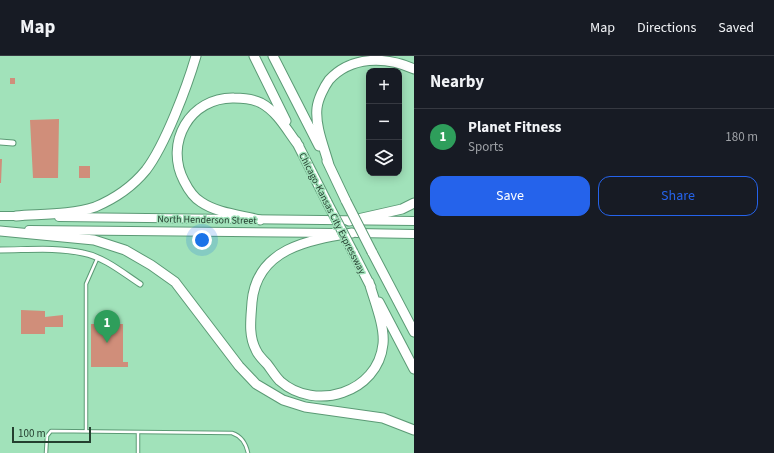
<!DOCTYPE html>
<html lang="en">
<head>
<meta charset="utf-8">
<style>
	:root { --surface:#171b24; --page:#20242c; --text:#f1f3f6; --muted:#9ea1a6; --line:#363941; --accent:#2563eb }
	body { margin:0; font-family:"Source Sans 3",sans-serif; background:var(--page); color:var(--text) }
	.controls { position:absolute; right:12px; top:12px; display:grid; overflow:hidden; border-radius:8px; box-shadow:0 2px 10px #0003 }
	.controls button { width:36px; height:36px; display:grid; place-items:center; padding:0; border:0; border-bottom:1px solid var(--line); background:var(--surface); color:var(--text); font:20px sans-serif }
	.scale { position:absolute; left:12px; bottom:10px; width:79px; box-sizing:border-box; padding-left:4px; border:2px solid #243f2f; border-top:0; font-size:11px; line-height:14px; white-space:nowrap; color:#243f2f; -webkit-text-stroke:3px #a1e2ba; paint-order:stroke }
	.you { position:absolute; left:202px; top:184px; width:14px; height:14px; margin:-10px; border:3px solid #fff; border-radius:50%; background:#1a73e8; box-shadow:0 0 0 6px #1a73e833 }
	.badge { display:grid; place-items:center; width:26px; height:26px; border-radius:50%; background:var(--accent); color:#fff; font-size:13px; font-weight:700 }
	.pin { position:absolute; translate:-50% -33px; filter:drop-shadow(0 1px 2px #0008) }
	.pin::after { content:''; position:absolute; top:21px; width:14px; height:12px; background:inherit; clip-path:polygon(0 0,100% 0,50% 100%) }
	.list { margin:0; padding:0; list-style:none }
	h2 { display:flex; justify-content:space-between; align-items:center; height:52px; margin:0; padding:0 16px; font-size:17px }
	h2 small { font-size:13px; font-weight:400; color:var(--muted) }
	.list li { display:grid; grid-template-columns:26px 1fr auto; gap:12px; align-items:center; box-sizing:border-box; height:56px; padding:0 16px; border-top:1px solid var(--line) }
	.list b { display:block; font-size:15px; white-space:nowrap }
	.list p { margin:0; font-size:13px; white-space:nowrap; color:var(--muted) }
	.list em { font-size:13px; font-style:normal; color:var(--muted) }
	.actions { display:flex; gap:8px; padding:12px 16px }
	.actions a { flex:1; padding:9px 0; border:1px solid var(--accent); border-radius:12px; text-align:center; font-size:14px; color:var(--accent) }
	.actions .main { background:var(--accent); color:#fff }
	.icon { flex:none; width:22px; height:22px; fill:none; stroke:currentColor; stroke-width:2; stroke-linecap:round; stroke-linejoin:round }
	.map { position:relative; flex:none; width:414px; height:397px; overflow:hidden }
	header { display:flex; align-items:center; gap:24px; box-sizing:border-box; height:56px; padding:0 20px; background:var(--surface); border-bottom:1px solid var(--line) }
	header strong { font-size:19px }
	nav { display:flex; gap:22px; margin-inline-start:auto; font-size:14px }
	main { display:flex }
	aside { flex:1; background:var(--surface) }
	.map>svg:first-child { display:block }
</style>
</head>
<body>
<header>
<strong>Map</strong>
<nav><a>Map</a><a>Directions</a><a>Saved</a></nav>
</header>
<main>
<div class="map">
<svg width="414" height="397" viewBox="0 0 414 397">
	<rect width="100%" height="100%" fill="#a1e2ba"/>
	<!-- building -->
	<path fill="#d08e7a" d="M10,22H15V28H10Z
		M59,63L58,122H33L30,64Z
		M0,103H2L1,127H0Z
		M79,110H90V122H79Z
		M21,254L45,255V261L63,259V271H45V278H21Z
		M99,265H111V268H123V306H128V311H91V268H99Z"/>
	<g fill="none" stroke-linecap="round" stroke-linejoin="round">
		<!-- lane casing -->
		<g stroke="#5b9a75" stroke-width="4.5">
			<path id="lane" d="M86,375V228L97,203
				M46,397L47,380L51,375L232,377C241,380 246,387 248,397
				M138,397V376"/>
		</g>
		<!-- street casing -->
		<g stroke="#5b9a75" stroke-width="7">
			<path id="street" d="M0,86L13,87
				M0,194C28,194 56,191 83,197C104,201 123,217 140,228"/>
		</g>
		<!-- primary casing -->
		<g stroke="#5b9a75" stroke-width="10">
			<path id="primary" d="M0,160H21
				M59,161L414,165
				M29,174L337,177
				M357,177L414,178"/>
		</g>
		<!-- highway casing -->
		<g stroke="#5b9a75" stroke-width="11">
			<path id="highway" d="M254,0L286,65
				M273,0L319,90
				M296,85L327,146
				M327,105L346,145
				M329,109C324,91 315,70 317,52C318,43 324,31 329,24C351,0 385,0 414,13
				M16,160C41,158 71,159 95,151C114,143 133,130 146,114C165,89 187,31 196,0
				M260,164C241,159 217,157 201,146C194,142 188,133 184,125C164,87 190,41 234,42C243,42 253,43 261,47C278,56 288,76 299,90
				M349,165L402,153L414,147
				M0,175L94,184L125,194L151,209L175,226L239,310L256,328L283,344L305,351L383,362L414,374
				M352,177C309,184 257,192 252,246C251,262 248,279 256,294C258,299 263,304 267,308C271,313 275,320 280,325C315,356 378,337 383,288C385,270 374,244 369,226
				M353,196L371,231
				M372,196L414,276
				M379,246L414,313"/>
		</g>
		<!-- lane -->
		<use href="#lane" stroke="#fff" stroke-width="2.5"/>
		<!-- street -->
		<use href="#street" stroke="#fff" stroke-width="5"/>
		<!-- primary -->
		<use href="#primary" stroke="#fff" stroke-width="8"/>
		<!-- highway -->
		<use href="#highway" stroke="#fff" stroke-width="9"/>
		<!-- highway-bridge casing -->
		<g stroke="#5b9a75" stroke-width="11" stroke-linecap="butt">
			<path id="highway-bridge" d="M346,145L372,196
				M327,146L353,196"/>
		</g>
		<!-- highway-bridge -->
		<use href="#highway-bridge" stroke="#fff" stroke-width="9"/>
	</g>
	<g text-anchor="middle" stroke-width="3" stroke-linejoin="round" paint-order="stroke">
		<!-- street labels -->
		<g font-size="10" fill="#243f2f" stroke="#a1e2ba">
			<text transform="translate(333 157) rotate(63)" y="4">Chicago-Kansas City Expressway</text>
			<text transform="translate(207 163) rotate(1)" y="4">North Henderson Street</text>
		</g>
	</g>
</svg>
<div class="controls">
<button>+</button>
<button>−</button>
<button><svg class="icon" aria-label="layers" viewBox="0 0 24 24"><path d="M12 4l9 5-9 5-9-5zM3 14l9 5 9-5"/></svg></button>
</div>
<div class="scale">100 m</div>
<div class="you"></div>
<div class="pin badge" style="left:107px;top:287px;background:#2e9e5b">1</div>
</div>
<aside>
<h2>Nearby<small></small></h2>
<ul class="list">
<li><span class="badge" style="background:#2e9e5b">1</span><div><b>Planet Fitness</b><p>Sports</p></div><em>180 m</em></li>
</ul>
<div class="actions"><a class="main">Save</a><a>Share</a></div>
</aside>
</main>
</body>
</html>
